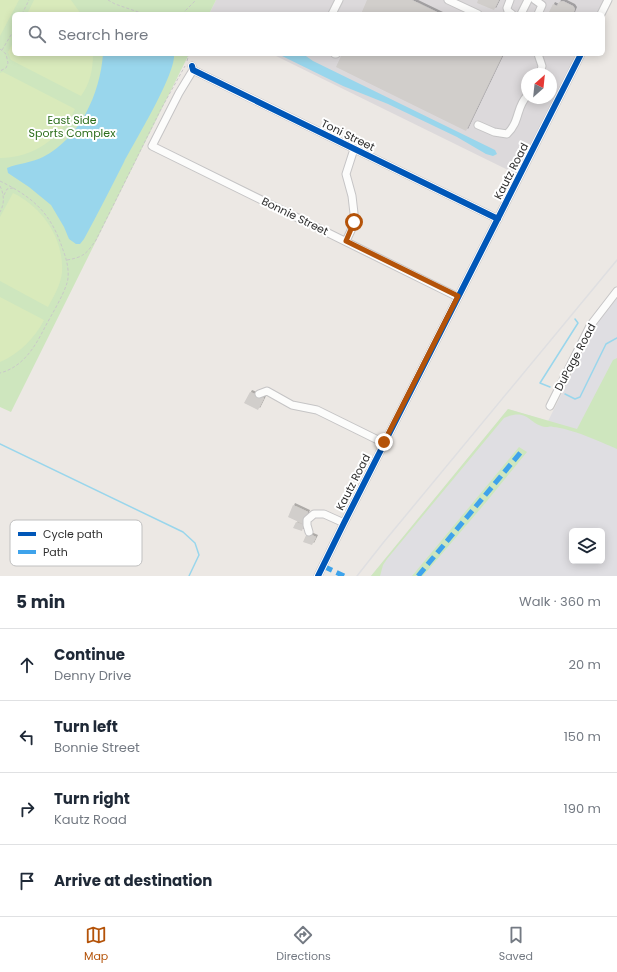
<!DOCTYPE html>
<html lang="en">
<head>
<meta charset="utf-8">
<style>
	:root { --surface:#fff; --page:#f2f2f3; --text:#1f2937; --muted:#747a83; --line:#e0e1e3; --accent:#b45309 }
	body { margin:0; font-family:Poppins,sans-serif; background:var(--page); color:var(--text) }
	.controls { position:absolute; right:12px; bottom:12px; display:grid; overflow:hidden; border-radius:6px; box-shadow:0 2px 10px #0003 }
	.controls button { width:36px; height:36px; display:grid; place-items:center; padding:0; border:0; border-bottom:1px solid var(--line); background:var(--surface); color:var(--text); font:20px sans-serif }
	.compass { position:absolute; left:521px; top:68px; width:36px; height:36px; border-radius:50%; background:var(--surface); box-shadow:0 2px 10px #0003; rotate:27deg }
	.stop { position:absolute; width:12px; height:12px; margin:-9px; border:3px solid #b45309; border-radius:50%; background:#fff }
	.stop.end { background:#b45309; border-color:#fff; box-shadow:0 1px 4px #0008 }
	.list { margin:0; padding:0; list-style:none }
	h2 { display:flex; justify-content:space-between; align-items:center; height:52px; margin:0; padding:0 16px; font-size:17px }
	h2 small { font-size:13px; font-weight:400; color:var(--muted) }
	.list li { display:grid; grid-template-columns:26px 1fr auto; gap:12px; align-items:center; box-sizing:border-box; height:72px; padding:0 16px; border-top:1px solid var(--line) }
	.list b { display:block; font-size:15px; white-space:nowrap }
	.list p { margin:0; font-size:13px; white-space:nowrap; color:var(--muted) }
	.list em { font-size:13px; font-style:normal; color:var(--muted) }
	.icon { flex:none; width:22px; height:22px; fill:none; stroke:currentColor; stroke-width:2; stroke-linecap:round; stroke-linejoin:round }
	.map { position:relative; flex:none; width:617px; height:576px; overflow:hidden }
	.search { position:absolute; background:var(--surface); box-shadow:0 2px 10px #0003; left:12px; right:12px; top:12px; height:44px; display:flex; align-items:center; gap:10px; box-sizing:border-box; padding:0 14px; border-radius:6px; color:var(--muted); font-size:15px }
	.sheet { height:340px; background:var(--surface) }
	nav { display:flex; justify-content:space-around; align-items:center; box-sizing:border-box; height:56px; border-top:1px solid var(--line); background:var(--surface); font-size:11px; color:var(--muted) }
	nav a { display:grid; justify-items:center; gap:2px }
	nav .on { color:var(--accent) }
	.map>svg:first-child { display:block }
</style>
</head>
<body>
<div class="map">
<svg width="617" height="576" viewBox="0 0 617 576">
	<defs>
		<filter id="shadow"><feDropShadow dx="2" dy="-2" stdDeviation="0" flood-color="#0004"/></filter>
	</defs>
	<rect width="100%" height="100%" fill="#ece8e4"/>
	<!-- industrial -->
	<path fill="#dcd9db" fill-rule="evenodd" d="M216,0H605L598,14H209Z
		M272,54H578L518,175ZM527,74H551V98H527Z"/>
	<!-- airport -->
	<path fill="#dfdee2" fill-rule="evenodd" d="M617,297V576H371L508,409L548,421L596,325ZM572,531H602V561H572Z"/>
	<!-- green -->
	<path fill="#cee6be" d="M0,0H216L209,14H14V54H189L11,412L0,407Z
		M617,358V449C601,442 570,428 553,427C551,426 549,427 546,427C529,425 528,407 504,418L387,559L383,565L380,576H371L508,409L577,429L613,360Z
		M519,447L527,452L487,501L423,576H412Z"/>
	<!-- pitch -->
	<path fill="#d9eabb" d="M0,0H19L0,36Z
		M34,0H71L81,14H27Z
		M14,41V54H93C93,69 90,84 81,96L11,60L8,52Z
		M3,72L75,109C61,138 33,158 0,158V73Z
		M13,193C42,207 64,238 62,272C61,284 54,296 48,307L0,281V217Z
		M0,297L44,320C35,338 19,354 0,362Z"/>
	<!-- water -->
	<path fill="#99d6ec" d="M103,54H174C176,74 135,141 124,162C111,188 98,213 84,239L80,244H76L69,239L64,227L51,205L29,187L8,173L7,168C19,163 31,163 43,157C80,138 100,94 103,54Z
		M278,54H303L313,61L495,150L497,154L493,156L486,154L457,137L388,104L343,86Z"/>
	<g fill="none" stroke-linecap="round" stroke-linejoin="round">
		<!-- stream -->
		<path stroke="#99d6ec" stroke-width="1.5" d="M550,387L540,383L578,323L575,319
			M565,394L575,399L580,397L606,344L617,338
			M0,444L183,532L195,543L199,555L189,576"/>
	</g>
	<!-- building -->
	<path fill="#d1cecb" filter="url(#shadow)" d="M367,0H412L441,14H361Z
		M478,0H499L494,10L477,3Z
		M563,1L573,6L575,9L573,14H548L553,4L557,6L559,2Z
		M342,54H503L466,131L336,67Z
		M250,392L264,398L258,410L244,403Z
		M293,505L308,512L303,524L288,517Z
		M296,522L304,525L302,531L293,528Z
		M307,533L316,537L312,545L303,542Z"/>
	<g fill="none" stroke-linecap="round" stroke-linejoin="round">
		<!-- minor casing -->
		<g stroke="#c5c4c5" stroke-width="9">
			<path id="minor" d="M448,0L478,14
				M510,0L507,8L508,11L512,14
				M535,0L542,5L538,14
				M332,14L339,0
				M521,14L528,0
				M601,14L608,0
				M335,54H336
				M538,54L542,66L540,74
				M192,66L193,70L498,219
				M193,70L179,93L152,146L458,297
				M478,125L494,132L507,134C520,122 516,107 527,96
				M346,241L355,222L352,196L346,174L354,149
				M259,394L267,391L292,405L317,410L384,443
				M550,406L590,326L617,291
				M309,532L307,525V520L314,514H324L344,523
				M318,576L344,523L581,54"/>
		</g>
		<!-- path -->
		<path stroke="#c9c9c8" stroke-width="1" stroke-dasharray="3 2" stroke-linecap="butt" d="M108,0L115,4L144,14
			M22,14L29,0
			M182,14L196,0
			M0,49L6,54L8,63L6,68L0,71
			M2,50L14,30
			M187,61L189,54
			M0,181C34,198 51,213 63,250C67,260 70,273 67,283C63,296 52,314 45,327C35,347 23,367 0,373
			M0,186C4,194 5,203 0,212
			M4,195L7,189L13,188
			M67,260C84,257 86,254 96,240L161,109L185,66"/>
		<!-- minor -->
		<use href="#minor" stroke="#fcfcfb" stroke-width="7"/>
		<!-- rail -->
		<path stroke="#dfdfe1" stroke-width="1.5" d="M357,576L383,543L617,260"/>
		<!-- quiet -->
		<path stroke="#3ea3eb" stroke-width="5" stroke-dasharray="10 5" stroke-linecap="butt" d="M323,566L344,576
			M418,576L521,452"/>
		<!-- cycleway casing -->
		<g stroke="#fff" stroke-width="8">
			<path id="cycleway" d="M192,66L193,70L498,219
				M318,576L344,523L581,54"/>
		</g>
		<!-- cycleway -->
		<use href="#cycleway" stroke="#0057b8" stroke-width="6"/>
	</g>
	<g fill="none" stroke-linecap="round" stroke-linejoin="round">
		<!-- route -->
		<path stroke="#b45309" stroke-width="5" d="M354,222L346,241L458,296L384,442"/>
	</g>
	<g text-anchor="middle" stroke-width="4" stroke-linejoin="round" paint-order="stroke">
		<!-- park labels -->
		<g font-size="11" fill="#2c6e1b" stroke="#fff">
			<text x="72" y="124">East Side<tspan x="72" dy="13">Sports Complex</tspan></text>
		</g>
		<!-- street labels -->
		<g font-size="11" fill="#2e2e2e" stroke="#fff">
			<text transform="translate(348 135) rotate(26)" y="4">Toni Street</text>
			<text transform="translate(511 171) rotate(-63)" y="4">Kautz Road</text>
			<text transform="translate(295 216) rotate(26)" y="4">Bonnie Street</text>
			<text transform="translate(575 357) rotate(-62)" y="4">DuPage Road</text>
			<text transform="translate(353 482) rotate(-63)" y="4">Kautz Road</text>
		</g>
	</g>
	<!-- legend -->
	<rect x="10" y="520" width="132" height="46" rx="6" fill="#fff" stroke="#c0c0c0" stroke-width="1"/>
	<rect x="18" y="532" width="18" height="4" fill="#0057b8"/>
	<rect x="18" y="550" width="18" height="4" fill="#3ea3eb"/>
	<g font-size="11" fill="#2e2e2e">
		<text x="43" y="538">Cycle path</text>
		<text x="43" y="556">Path</text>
	</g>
</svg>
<div class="controls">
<button><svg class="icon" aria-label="layers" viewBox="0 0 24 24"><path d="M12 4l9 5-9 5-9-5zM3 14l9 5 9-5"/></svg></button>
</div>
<svg class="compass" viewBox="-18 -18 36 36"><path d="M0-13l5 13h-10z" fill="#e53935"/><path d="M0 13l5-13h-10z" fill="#747a83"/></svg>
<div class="stop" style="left:354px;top:222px"></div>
<div class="stop end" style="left:384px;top:442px"></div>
<div class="search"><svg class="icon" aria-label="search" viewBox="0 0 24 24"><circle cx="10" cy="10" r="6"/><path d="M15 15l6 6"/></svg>Search here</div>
</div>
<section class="sheet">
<h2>5 min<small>Walk · 360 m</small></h2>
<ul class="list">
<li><svg class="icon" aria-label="ahead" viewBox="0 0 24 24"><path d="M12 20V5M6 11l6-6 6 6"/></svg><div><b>Continue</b><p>Denny Drive</p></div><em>20 m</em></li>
<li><svg class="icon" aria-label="left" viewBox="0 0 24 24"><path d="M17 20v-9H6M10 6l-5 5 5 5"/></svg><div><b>Turn left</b><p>Bonnie Street</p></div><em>150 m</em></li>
<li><svg class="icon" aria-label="right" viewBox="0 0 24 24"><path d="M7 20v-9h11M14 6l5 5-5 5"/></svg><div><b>Turn right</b><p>Kautz Road</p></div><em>190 m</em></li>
<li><svg class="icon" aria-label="arrive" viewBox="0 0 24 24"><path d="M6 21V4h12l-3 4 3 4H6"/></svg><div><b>Arrive at destination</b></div></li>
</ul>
</section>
<nav>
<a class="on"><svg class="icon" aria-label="map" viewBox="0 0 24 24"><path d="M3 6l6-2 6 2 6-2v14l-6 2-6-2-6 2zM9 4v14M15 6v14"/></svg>Map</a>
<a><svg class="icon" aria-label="directions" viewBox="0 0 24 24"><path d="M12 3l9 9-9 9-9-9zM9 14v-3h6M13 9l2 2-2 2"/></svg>Directions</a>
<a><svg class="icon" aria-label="saved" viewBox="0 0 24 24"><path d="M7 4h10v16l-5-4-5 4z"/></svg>Saved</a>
</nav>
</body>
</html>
